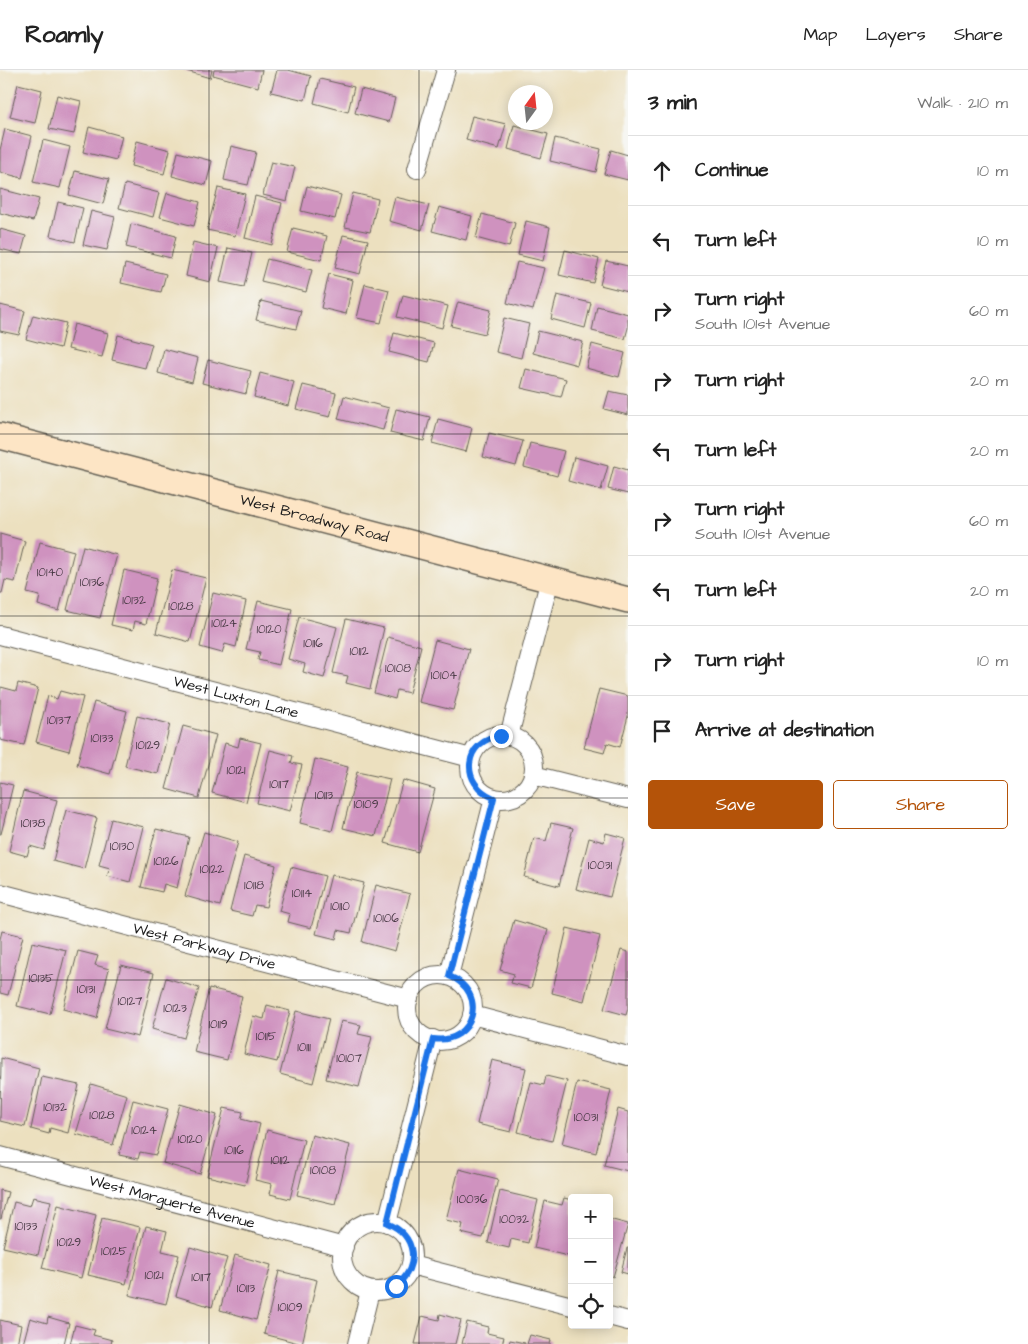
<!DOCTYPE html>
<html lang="en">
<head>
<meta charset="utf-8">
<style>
	:root { --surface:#fff; --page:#f6f6f6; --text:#222; --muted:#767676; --line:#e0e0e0; --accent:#b45309 }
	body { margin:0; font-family:"Architects Daughter",sans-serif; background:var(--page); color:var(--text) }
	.controls { position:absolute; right:15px; bottom:15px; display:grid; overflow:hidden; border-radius:5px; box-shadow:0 2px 12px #0003 }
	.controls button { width:45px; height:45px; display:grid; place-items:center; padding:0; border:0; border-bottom:1px solid var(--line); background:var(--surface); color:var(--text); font:25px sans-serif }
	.compass { position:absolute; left:508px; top:15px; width:45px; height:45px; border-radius:50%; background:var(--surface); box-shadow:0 2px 12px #0003; rotate:15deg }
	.stop { position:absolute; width:15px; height:15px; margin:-11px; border:4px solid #1a73e8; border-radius:50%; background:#fff }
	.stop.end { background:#1a73e8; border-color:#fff; box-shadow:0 1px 5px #0008 }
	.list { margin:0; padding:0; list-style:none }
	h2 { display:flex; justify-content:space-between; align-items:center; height:65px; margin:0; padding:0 20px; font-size:21px }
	h2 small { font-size:16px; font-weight:400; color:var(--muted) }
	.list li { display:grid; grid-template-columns:32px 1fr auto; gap:15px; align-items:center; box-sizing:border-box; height:70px; padding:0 20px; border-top:1px solid var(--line) }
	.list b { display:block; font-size:19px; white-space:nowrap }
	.list p { margin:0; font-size:16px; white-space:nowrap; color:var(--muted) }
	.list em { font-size:16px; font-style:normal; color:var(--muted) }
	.actions { display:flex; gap:10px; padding:15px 20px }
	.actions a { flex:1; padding:11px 0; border:1px solid var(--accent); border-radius:5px; text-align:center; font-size:18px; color:var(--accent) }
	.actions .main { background:var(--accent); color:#fff }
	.icon { flex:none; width:28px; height:28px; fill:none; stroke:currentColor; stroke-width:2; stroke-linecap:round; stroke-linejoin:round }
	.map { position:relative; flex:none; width:628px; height:1274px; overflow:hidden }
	header { display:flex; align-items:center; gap:30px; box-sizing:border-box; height:70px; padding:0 25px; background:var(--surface); border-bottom:1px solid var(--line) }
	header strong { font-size:24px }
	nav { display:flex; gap:28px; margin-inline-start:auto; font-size:18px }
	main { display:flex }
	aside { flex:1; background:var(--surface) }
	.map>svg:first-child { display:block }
</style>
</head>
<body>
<header>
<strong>Roamly</strong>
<nav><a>Map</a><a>Layers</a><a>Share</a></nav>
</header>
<main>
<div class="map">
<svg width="628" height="1274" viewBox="0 0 628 1274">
	<rect width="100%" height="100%" fill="#f6f6f2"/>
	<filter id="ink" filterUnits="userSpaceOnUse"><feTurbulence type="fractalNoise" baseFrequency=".02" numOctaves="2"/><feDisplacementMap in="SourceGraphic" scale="10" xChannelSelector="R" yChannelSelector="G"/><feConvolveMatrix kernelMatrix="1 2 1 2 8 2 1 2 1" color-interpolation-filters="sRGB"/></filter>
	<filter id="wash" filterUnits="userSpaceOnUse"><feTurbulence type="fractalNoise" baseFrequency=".0096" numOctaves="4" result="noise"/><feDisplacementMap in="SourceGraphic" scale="20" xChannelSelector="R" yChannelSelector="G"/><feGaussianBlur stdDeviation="1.12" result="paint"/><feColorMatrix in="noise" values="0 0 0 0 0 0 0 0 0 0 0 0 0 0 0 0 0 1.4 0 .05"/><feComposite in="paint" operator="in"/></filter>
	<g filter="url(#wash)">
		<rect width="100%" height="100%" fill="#ece0bf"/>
		<g id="blocks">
			<!-- building -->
			<path fill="#cf92bf" d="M183,0H212L210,8Z
				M214,0H262L258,17L213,5Z
				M277,0H288L311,6L305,30L271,22Z
				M320,9L354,17L348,42L314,33Z
				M18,14L42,20L35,53L10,47Z
				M361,19L395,28L389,52L355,43Z
				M57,25L81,31L74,64L49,59Z
				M472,46L506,54L499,79L466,70Z
				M514,55L548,64L541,88L508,79Z
				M89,57L122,66L116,90L83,82Z
				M5,59L32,66L22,108L0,102V80Z
				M555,68L601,79L596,102L550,91Z
				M43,70L70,77L60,118L33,112Z
				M137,71L170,80L164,104L131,96Z
				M231,76L256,82L248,115L224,110Z
				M611,80L628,85V110L604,104Z
				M178,82L212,91L206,115L172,106Z
				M271,92L295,97L287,131L263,125Z
				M75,101L109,109L103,134L69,125Z
				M125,114L159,123L153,147L119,138Z
				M307,116L341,125L335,149L301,141Z
				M218,118L245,124L235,166L207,160Z
				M0,119L39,129L33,151L0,143Z
				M167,123L200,132L194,156L160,147Z
				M353,123L378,129L370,162L345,157Z
				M255,126L282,133L272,175L245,168Z
				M395,127L429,135L422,160L389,151Z
				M58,132L83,138L75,172L50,166Z
				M439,137L472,146L466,170L432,161Z
				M91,141L115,147L107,180L83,175Z
				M482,144L515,153L509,177L476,168Z
				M526,151L550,157L543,191L518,185Z
				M131,154L176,166L171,188L126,177Z
				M293,158L327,166L321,190L287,182Z
				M0,159L26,166L21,184L0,179Z
				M343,165L368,170L360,204L335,198Z
				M193,172L218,178L210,212L186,206Z
				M228,178L252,183L244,217L220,212Z
				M565,180L599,189L593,213L559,205Z
				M267,189L312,200L306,222L261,211Z
				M606,191L628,196V222L600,215Z
				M517,192L544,198L533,240L507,233Z
				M125,194L166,204L161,222L121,213Z
				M329,204L353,210L346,244L321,238Z
				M365,214L389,220L381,253L357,248Z
				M403,225L448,236L442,258L397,247Z
				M557,225L591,233L585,258L551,249Z
				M261,231L301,241L296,259L256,250Z
				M458,232L491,240L485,264L451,256Z
				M0,235L25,241L19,265L0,261Z
				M597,236L628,244V258L625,269L592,261Z
				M33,245L66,253L60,278L26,269Z
				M504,248L529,254L521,288L496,282Z
				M74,254L108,263L102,287L68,279Z
				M538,261L583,272L577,295L533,283Z
				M394,263L434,273L429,292L389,282Z
				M118,265L152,274L145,298L112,290Z
				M592,274L625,283L619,307L586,298Z
				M164,279L198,288L192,312L158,303Z
				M208,290L251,301L246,324L202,313Z
				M526,299L566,309L561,327L521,318Z
				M260,303L294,312L288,336L254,327Z
				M303,315L336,323L330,347L296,339Z
				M609,321L628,325V345L604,339Z
				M344,326L389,338L383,360L338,349Z
				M396,339L430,347L424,371L390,363Z
				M438,349L472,358L466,382L432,373Z
				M489,363L523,371L516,396L483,387Z
				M530,373L564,381L557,406L524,397Z
				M574,387L608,396L601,420L568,411Z
				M614,396L628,400V424L608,419Z
				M0,464L25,471L15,512L5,510L2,523H0Z
				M40,472L74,481L59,541L38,535L40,526L27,523Z
				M83,476L117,485L100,548L67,540Z
				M124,500L157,508L146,554L135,551L133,560L111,555Z
				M172,500L206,508L190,572L156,563Z
				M213,523L246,531L236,577L225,574L222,583L200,577Z
				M258,531L292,539L279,595L258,590L260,582L246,579Z
				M299,547L337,557L324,608L303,602L305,594L288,589Z
				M346,549L384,558L370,619L346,613L348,606L333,603Z
				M388,567L421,576L409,623L397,620L395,629L374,623Z
				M435,570L469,579L453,640L419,632Z
				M18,613L38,618L24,675L0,670V623L1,617L16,621Z
				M599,619L628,626V646L620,677L607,673L604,683L584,678Z
				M60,621L83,627L69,681L36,672L48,626L57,629Z
				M94,632L127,641L110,704L77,695Z
				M137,646L170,654L158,704L125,696Z
				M183,656L216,665L199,728L166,719Z
				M240,668L261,673L246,732L212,723L225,673L238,677Z
				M270,680L293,686L291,693L302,695L290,741L257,733Z
				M315,689L348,697L332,761L300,753Z
				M357,702L390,709L376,766L343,758Z
				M403,710L435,719L418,782L385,773Z
				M0,712L13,715L1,764H0Z
				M23,721L57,730L44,780L30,776L27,786L9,781Z
				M66,740L97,748L84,799L53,791Z
				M111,749L144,757L130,812L107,806L110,798L99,795Z
				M551,753L573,758L559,816L524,807L534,768L546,771Z
				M156,759L189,767L177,818L164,814L162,822L141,817Z
				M204,762L238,772L220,836L185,826Z
				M606,763L625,768L610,827L576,819L589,768L604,772Z
				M244,786L276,795L266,837L255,835L252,846L230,841Z
				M291,797L325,806L311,858L288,852L290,844L279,841Z
				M331,805L364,813L351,863L338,860L336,869L316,864Z
				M376,815L410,824L395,881L362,872Z
				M514,850L548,860L531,918L511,913L514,904L500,900Z
				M567,858L600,866L584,931L552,923Z
				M2,861L23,866L8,925L0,923V869Z
				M32,872L66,880L50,944L17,936Z
				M621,880L628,882V938L626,945L604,939Z
				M78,881L98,886L95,895L109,899L97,948L63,939Z
				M121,895L154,903L138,967L105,959Z
				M166,908L199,918L184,968L152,959Z
				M209,918L242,926L227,990L194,982Z
				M267,935L290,941L277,992L244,984L253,946L264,949Z
				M296,941L329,949L313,1013L280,1004Z
				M341,951L361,955L358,964L372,967L359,1017L326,1009Z
				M1,988L39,998L25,1057L0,1051Z
				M492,990L526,998L511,1062L477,1054Z
				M546,1006L567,1011L552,1071L518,1062L531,1012L544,1015Z
				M42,1007L79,1015L68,1063L50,1058L49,1064L31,1059Z
				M577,1012L611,1020L596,1083L562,1074Z
				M91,1014L127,1025L113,1075L76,1064Z
				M133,1030L168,1039L156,1085L140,1082L138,1089L119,1085Z
				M180,1034L217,1045L200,1104L163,1093Z
				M224,1038L243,1042L241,1049L260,1054L245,1115L207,1106Z
				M618,1039L628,1042V1101L604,1095Z
				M267,1060L304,1070L290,1129L270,1124L272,1114L255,1110Z
				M312,1065L350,1075L335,1134L297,1125Z
				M459,1099L498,1109L483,1168L461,1163L463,1154L446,1150Z
				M0,1120L8,1122L1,1149H0Z
				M500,1121L538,1130L528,1173L511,1169L509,1178L488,1173Z
				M33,1127L51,1131L38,1185L3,1177L14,1132L30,1136Z
				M564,1128L572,1130V1187L534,1178L545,1131L562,1135Z
				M58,1135L96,1145L81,1208L42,1198Z
				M102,1148L140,1157L126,1214L88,1205Z
				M609,1149L628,1154L613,1207L609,1205Z
				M146,1156L167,1161L162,1181L179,1185L166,1234L129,1225Z
				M190,1177L227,1188L212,1237L176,1226Z
				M627,1178H628V1204L621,1202Z
				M235,1185L271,1195L256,1250L220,1240Z
				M279,1201L317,1210L302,1274L264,1264Z
				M440,1244L461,1250L455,1274H415L422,1246L439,1250Z
				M48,1247L69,1253L64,1274H23L30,1248L47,1253Z
				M0,1250L21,1255L17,1274H0Z
				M467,1252L488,1257L487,1263L504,1267L502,1274H462Z
				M75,1255L95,1260L93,1265L112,1270L111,1274H70Z
				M530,1265L551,1270L550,1274H527Z
				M510,1270L525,1273V1274H509Z"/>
		</g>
	</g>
	<g filter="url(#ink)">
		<use href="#blocks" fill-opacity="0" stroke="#656155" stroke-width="1"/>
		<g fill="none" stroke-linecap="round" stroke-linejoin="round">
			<!-- street casing -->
			<g stroke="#656155" stroke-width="20">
				<g id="street">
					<path d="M417,99L446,0"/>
					<path id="s1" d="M0,565L471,688"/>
					<circle cx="502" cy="697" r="32"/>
					<path d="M509,666L550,509"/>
					<path d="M533,705L628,729"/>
					<path id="s2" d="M0,823L409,929"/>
					<circle cx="440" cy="938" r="33"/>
					<path d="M449,906L494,728"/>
					<path d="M472,945L628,986"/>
					<path id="s3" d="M0,1086L344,1177"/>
					<circle cx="377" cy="1186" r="35"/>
					<path d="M387,1153L433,969"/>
					<path d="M411,1195L572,1236"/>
					<path d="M609,1246L628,1251"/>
					<path d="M357,1274L370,1221"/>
				</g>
			</g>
			<!-- secondary casing -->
			<g stroke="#656155" stroke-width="28">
				<g id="secondary">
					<path id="s4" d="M0,366L628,530"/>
				</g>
			</g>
			<!-- street -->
			<use href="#street" stroke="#fff" stroke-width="18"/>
			<!-- secondary -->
			<use href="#secondary" stroke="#fde5c5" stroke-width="25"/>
		</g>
	</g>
	<g fill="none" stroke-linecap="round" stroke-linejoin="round" filter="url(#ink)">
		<!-- route -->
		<path stroke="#1a73e8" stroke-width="6" d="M396,1216C420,1196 417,1166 387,1153L433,969C475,975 489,922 449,906L494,728C459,714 463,670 501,666"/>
	</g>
	<!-- grid -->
	<path fill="none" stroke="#1c1c1c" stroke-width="1" stroke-opacity="0.55" d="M209,0V1274M419,0V1274M0,182H628M0,364H628M0,546H628M0,728H628M0,910H628M0,1092H628"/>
	<g text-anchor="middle" stroke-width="4" stroke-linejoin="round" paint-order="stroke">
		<!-- number labels -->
		<g font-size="12" fill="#493a45">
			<text x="50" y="506">10140</text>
			<text x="92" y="516">10136</text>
			<text x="134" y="534">10132</text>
			<text x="181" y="540">10128</text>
			<text x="224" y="557">10124</text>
			<text x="269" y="563">10120</text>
			<text x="313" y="577">10116</text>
			<text x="359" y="585">10112</text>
			<text x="398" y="602">10108</text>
			<text x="444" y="609">10104</text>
			<text x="59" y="654">10137</text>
			<text x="102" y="672">10133</text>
			<text x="148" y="679">10129</text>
			<text x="236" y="704">10121</text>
			<text x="279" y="718">10117</text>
			<text x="324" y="729">10113</text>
			<text x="366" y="738">10109</text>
			<text x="33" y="757">10138</text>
			<text x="122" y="780">10130</text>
			<text x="166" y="795">10126</text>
			<text x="600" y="799">10031</text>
			<text x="212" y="803">10122</text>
			<text x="254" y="819">10118</text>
			<text x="302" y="827">10114</text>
			<text x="340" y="840">10110</text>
			<text x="386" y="852">10106</text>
			<text x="41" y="912">10135</text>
			<text x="86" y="923">10131</text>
			<text x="130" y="935">10127</text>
			<text x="175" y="942">10123</text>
			<text x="218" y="958">10119</text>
			<text x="266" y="970">10115</text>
			<text x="304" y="981">10111</text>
			<text x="349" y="992">10107</text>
			<text x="55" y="1041">10132</text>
			<text x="102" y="1049">10128</text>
			<text x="586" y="1051">10031</text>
			<text x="144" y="1064">10124</text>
			<text x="190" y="1073">10120</text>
			<text x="234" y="1084">10116</text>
			<text x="280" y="1094">10112</text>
			<text x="323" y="1104">10108</text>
			<text x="472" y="1133">10036</text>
			<text x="514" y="1153">10032</text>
			<text x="26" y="1160">10133</text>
			<text x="69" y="1176">10129</text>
			<text x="114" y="1185">10125</text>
			<text x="154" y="1209">10121</text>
			<text x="201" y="1211">10117</text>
			<text x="246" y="1222">10113</text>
			<text x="290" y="1241">10109</text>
		</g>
		<!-- street labels -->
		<g font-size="15" fill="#1c1c1c" stroke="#f6f6f2">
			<text dy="5" stroke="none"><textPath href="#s4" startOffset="325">West Broadway Road</textPath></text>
			<text dy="5" stroke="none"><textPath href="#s1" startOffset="244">West Luxton Lane</textPath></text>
			<text dy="5" stroke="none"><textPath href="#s2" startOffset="211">West Parkway Drive</textPath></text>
			<text dy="5" stroke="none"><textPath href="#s3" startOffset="178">West Marguerte Avenue</textPath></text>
		</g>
	</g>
</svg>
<div class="controls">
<button>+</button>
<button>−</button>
<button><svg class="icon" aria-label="locate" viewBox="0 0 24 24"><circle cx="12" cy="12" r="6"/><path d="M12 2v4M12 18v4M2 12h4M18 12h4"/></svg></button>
</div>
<svg class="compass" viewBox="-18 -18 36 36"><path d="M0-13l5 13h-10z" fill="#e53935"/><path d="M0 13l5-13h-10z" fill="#767676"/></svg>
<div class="stop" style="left:396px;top:1216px"></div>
<div class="stop end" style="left:501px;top:666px"></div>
</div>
<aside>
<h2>3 min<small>Walk · 210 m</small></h2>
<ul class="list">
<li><svg class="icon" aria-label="ahead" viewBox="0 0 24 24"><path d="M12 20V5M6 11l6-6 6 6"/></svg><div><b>Continue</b></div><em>10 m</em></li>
<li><svg class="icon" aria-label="left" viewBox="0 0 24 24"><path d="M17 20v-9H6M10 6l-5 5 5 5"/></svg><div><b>Turn left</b></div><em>10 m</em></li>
<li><svg class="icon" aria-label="right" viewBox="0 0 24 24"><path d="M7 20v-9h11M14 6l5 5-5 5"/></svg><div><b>Turn right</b><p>South 101st Avenue</p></div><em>60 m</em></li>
<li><svg class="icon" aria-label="right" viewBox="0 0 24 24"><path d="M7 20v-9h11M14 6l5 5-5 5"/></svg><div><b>Turn right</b></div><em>20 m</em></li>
<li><svg class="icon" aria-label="left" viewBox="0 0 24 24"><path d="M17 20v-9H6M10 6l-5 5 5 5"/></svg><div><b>Turn left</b></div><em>20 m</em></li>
<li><svg class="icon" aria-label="right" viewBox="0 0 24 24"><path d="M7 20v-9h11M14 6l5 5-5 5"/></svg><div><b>Turn right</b><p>South 101st Avenue</p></div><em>60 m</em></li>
<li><svg class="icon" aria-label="left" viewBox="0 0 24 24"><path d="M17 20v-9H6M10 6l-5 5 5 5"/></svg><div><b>Turn left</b></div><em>20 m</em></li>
<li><svg class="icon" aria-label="right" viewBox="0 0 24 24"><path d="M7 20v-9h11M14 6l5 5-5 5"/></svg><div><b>Turn right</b></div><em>10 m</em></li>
<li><svg class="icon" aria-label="arrive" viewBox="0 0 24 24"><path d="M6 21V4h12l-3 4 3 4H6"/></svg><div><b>Arrive at destination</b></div></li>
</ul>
<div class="actions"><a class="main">Save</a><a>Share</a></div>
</aside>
</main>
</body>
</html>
